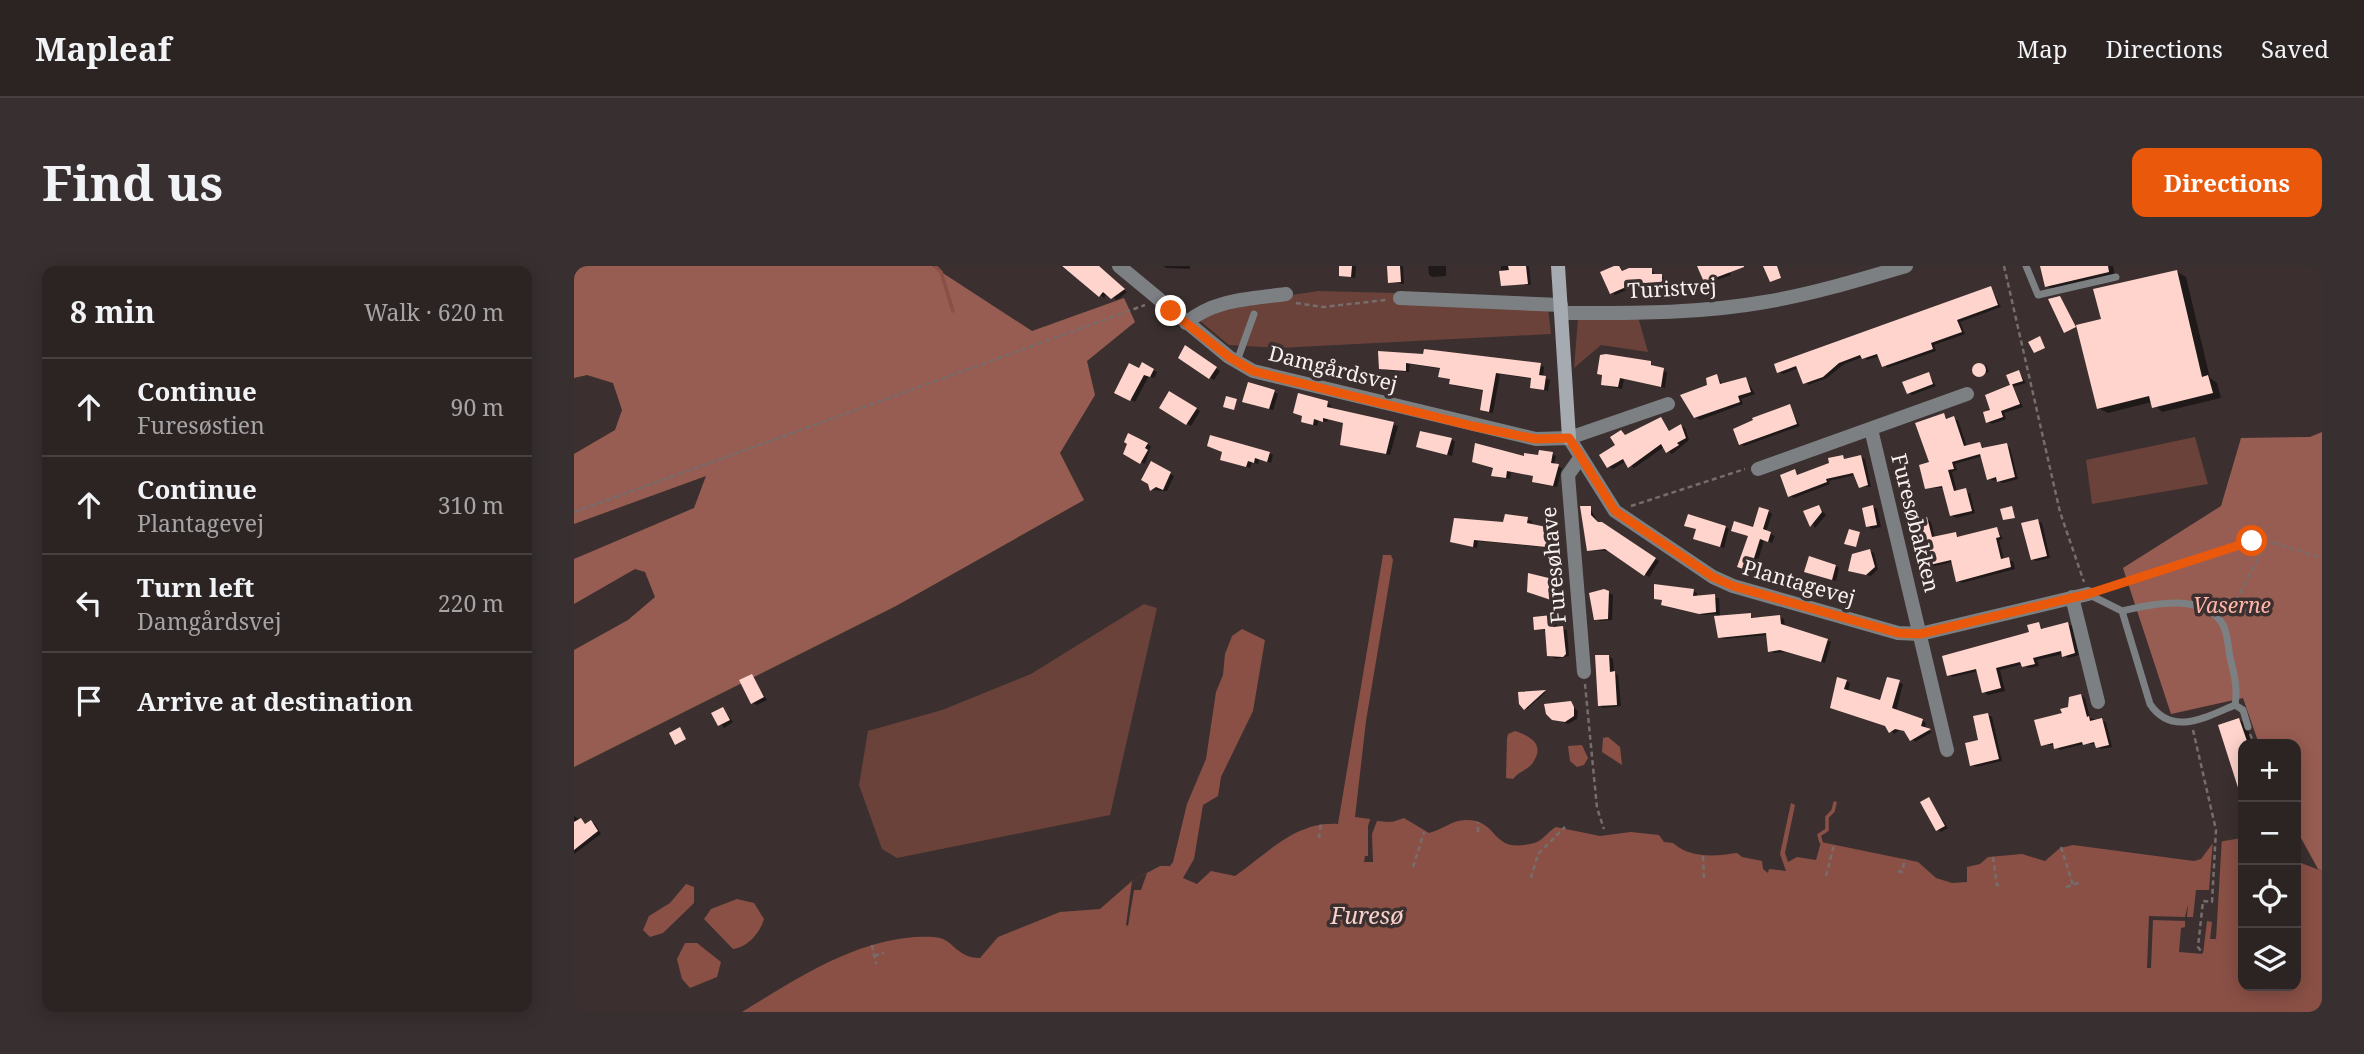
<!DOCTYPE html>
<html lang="en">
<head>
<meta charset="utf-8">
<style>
	:root { --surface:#2c2423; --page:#383030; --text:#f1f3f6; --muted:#a6a4a6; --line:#484141; --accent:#ea580c }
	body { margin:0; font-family:"Noto Serif",serif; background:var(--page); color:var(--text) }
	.controls { position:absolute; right:21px; bottom:21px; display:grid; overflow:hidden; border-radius:14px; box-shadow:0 4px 18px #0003 }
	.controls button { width:63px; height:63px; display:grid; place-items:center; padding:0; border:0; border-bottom:2px solid var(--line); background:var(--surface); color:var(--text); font:35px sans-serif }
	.stop { position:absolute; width:21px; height:21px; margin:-16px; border:5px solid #ea580c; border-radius:50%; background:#fff }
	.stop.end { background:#ea580c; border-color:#fff; box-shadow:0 2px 7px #0008 }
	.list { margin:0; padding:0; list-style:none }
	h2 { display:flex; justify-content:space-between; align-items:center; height:91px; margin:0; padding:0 28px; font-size:30px }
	h2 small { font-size:23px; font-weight:400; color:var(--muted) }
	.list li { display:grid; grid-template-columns:46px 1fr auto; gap:21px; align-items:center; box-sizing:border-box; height:98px; padding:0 28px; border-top:2px solid var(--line) }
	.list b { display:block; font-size:26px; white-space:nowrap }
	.list p { margin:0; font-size:23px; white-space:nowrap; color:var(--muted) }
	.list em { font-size:23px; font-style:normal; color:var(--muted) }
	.icon { flex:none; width:38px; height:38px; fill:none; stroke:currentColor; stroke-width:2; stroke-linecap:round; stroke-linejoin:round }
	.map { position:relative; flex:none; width:1748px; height:746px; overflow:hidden; border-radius:14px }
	header { display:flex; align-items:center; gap:42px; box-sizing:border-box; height:98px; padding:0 35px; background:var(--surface); border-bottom:2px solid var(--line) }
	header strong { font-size:33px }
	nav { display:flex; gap:38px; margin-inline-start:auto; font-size:24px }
	.intro { display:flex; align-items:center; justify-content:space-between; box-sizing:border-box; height:168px; padding:0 42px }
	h1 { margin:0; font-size:49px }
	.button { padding:18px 32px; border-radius:14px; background:var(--accent); color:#fff; font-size:24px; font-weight:700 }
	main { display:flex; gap:42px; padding:0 42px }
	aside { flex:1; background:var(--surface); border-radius:14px; box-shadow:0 4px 18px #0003 }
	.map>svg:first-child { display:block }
</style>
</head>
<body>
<header>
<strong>Mapleaf</strong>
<nav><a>Map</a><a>Directions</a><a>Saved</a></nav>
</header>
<div class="intro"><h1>Find us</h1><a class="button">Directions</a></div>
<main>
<aside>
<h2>8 min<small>Walk · 620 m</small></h2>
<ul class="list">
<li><svg class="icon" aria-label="ahead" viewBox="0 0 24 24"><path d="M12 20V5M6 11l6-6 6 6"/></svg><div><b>Continue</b><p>Furesøstien</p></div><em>90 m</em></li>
<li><svg class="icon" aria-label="ahead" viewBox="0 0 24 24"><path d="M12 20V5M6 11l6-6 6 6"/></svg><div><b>Continue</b><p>Plantagevej</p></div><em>310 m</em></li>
<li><svg class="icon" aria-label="left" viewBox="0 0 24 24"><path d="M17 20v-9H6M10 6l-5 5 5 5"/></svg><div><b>Turn left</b><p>Damgårdsvej</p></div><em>220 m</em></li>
<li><svg class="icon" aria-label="arrive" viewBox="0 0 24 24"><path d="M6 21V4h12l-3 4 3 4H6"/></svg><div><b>Arrive at destination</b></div></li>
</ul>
</aside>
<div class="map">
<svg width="1748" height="746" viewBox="0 0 1748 746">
	<rect width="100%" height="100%" fill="#3b302f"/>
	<!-- green -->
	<path fill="#6a423a" d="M745,25L820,27V36L974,42L977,68L705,82L655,79L625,54V50L679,35L717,33V29Z
		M1064,51L1074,86L1027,79L1000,102L1004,53Z
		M1621,171L1634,218L1518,238L1512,194Z
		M570,338L583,342L536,549L323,592L308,583L285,519L294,465L368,444L457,408Z"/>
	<!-- forest -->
	<path fill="#985d52" d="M0,0H358L458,65L550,32L561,56L513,95L521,129L486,187L510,234L322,340L0,501V384L54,354L81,331L71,306L61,303L0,338V293L120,242L132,210L0,258V188L41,164L48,144L39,117L13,109L0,112Z
		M1748,166V605L1744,603L1722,563V478H1685L1669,432L1597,448L1549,302L1647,240L1667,172L1736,171Z"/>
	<!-- water -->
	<path fill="#8a5046" d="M809,289H817L819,294L792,455L781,551L818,556L830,552L855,567C868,564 878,554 892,554C927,554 915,589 960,577C969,575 974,565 982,561L1026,570L1057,566L1085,569L1090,576L1099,577C1117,593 1142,590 1163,587L1168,591L1188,595L1189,603L1194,607L1195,603L1212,605L1206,588L1217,537L1221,539L1211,587L1214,596L1223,591L1242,594L1247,576L1344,596L1362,612L1378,617L1393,616V601L1406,598L1414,591L1448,588L1471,595L1486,582L1499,579L1620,595L1627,593L1639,577L1667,572L1669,720H1722V595L1748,605V746H168C225,711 291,667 360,671C380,672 381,692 406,692L424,671L486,646L526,643L558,615L586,600H596L599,596L613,538L632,493L642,426L649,409L651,388L658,370L668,363L691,374L679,445L647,511L644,530L629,539L620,593L609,612L623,618L637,605L661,610C694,587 722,555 764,558Z
		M941,465C957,470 972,479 958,498C953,504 944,506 939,513L932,512L933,473L934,468Z
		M1034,471L1046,481L1048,499L1028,486L1029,472Z
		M1008,479L1014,492L1010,499L1003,501L996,495L994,480Z
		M112,618L120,621V637L89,667L76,671L69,664L75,650L96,637Z
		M163,633L180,637L190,653C186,667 174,681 159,683L130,653L137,643Z
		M111,677H123L147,696L143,711L116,722L108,713L103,693Z"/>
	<!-- pier -->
	<path fill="#3b302f" d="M797,551L815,552V556L803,555L798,568L799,596H790L791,590H794V560Z
		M1648,571L1642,673H1636L1638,656L1633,655L1629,688L1605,686L1607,662L1611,661V655L1579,654L1577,702H1573L1575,650L1611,651L1614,638L1613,651H1619L1622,624H1635L1639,573Z
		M573,607L567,624H560L554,660L552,659L558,615Z"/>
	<!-- shadow -->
	<path fill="#0007" d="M487,0H518L530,5L553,26L543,34L533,27L530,32Z
		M589,0H616V3L593,2Z
		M767,0H782L781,12L767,9Z
		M815,0H829L830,18L816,16Z
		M854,0H872V10L859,11L855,9Z
		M927,0H955L957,19H928Z
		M1044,0L1050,6L1078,4L1082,10L1092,12V19H1064L1041,29L1038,26Z
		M1125,0H1153L1157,9L1135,17Z
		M1468,0H1539L1541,10L1480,24L1473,20Z
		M1603,6L1612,11L1636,112L1643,117L1647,132L1588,146L1578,136L1534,147L1524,142Z
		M1417,22L1427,41L1386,56L1391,68L1360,79L1362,85L1313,102L1306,90L1293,94L1289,91L1270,98L1253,112L1234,119L1225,102L1209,108L1205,106Z
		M612,82L646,105L640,114L606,92Z
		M806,87L966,99L970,101L969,112L976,114L974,125L958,121L959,113L926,108L919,147L912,146L908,143L911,125L881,120L877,117L878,113L866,110L867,103L836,98L835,106L811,104L806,102Z
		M1077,97L1080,102L1093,106L1091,122L1050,113L1048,123L1033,120L1029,118L1030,110L1025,108Z
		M569,98L583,106L580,112L575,110L561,136L542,126Z
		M1412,99L1415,106L1401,111L1398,103Z
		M1445,106L1452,117L1439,121L1449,141L1430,147L1432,153L1418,158L1414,156L1418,145L1413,130L1440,120L1437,118Z
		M1355,108L1362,120L1338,129L1334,126Z
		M1143,110L1149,119L1172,113L1181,128L1167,133L1169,138L1126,154L1121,151Z
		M700,126L704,128L699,144L674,137Z
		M596,128L626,145L617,160L587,142Z
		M753,137L757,139L756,143L824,160L816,189L772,180L771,158L754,153L753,156L745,154L743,160L733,157Z
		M1215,140L1226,160L1170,180L1166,178Z
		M1370,149L1375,154H1384L1393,181L1406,178L1411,183L1432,179L1436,182L1444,213L1429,217L1415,213L1408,190L1381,198L1383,204L1378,206L1383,226L1396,227L1401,247L1382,252L1377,249L1370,222H1353Z
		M1087,153L1097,166L1107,160L1111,162L1115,174L1098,188L1090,181L1060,202L1052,195L1039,203L1035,201L1047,166L1053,170Z
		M555,170L577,180L571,198L552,187Z
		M877,173L881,176L878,190L844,180Z
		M903,179L951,192L978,188L982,190L980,199L988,202L983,221L964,218L960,216V210L937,206L936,213L923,211L919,209L920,203L902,197Z
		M695,187L699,189L697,197L685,193L684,198L678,196L676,202L651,195Z
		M1287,191L1291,193L1297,221L1286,220L1281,209L1255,215L1256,218L1220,232L1215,229L1221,205L1226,210L1257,198L1256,194Z
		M578,197L600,210L593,225L577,224Z
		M1245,241L1252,249L1241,262L1231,246Z
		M1298,241L1303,243L1307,261L1298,263L1294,260Z
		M1016,242L1025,258L1085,295L1075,311L1036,285L1015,284Z
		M1194,245L1198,248L1192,266L1201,270L1198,277L1190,274L1181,306L1169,303L1180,263Z
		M943,251L958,255L957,259L980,266L977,282L904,275L903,282L878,276Z
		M1353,253L1357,256L1361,272L1381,268L1386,272L1423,263L1429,273L1425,274L1430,294L1439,295L1441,303L1388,317L1384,315L1379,296L1352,302L1348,300Z
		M1463,255L1468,257L1476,292L1462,295L1458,293Z
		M1151,261L1155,263L1150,282L1125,274L1124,263Z
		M1296,285L1300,287L1304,303L1297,310L1280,306Z
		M1262,300L1265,302L1262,315L1236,307Z
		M987,317L991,319L987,336L959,328Z
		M1119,325L1123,327V331L1145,332L1146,351H1205L1210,353L1211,361L1253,374L1257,376L1251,397L1212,386L1200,387L1196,385L1194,369L1150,373L1146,371L1142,348L1130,349L1093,341L1089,334L1082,332Z
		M1035,327L1039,329L1038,354L1026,355L1022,353Z
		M978,351L982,353L983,362L993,364L995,390L982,393L975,389L973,365L962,363Z
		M1465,358L1470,364L1494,358L1499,361L1505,389L1494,392L1489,388L1463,394L1465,400L1454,402L1449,398L1426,404L1431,425L1414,429L1410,426L1404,405L1379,411L1375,409L1457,367Z
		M1035,390L1039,393L1040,407L1044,409L1047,440L1029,442L1025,439Z
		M178,410L193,434L183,439L179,437Z
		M1314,413L1329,418L1322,445L1349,455L1352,457L1351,463L1358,466L1341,476L1333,466L1326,464L1320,468L1313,460L1262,443L1272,415L1276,417L1274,426L1307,437Z
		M972,426L953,443L951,442L946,428Z
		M1506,429L1511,432L1516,452L1532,456L1538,481L1527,483L1523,478H1510L1486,484L1481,479H1469Z
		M996,437L1004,445L1003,453L994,458L979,452Z
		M149,443L159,456L150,462L140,448Z
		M1414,449L1418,451L1428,495L1402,501L1398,499Z
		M1665,454L1672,458L1679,478H1669V516L1663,513Z
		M1355,533L1374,562L1367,566L1363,563Z
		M0,550L13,559L17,556L21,558L27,568L0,588Z"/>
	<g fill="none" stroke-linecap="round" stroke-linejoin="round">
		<!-- stream -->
		<path stroke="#8a5046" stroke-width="3.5" d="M361,0L367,6L379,45
			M1247,576L1245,569L1253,564V551L1259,545L1261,537"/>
	</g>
	<!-- building -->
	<path fill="#fed4cc" d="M488,0H525L551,23L537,33L529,26L525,31Z
		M765,0H778L777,11L765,10Z
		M813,0H826L827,16L814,17Z
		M934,0H952L954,18L927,20L925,5L935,4Z
		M1040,0H1045L1048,5L1055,2H1078V8H1088V18H1059L1036,28L1026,6Z
		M1123,0H1170V1L1130,16Z
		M1189,0H1203L1207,12L1196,16Z
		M1466,0H1534L1535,6L1471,21Z
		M1603,4L1628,111L1634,109L1639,127L1578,142L1575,130L1523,143L1502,59L1527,53L1519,23Z
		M1417,20L1424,39L1383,54L1388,66L1357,77L1359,83L1308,101L1303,88L1288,93L1286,89L1265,97L1249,111L1229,118L1222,100L1203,107L1200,98Z
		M1486,30L1502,61L1490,67L1474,33Z
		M1466,70L1471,82L1460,87L1454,76Z
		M611,79L643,101L635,113L604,92Z
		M850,83L967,97L965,109L972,110L970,124L956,122L957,112L922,107L915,146L906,144L909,124L875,118L876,113L864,111L866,102L832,97V105L805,103L804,85L849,88Z
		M1032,88L1077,95V99L1090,102L1087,121L1046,112L1044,121L1027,119L1028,109L1023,108L1026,89Z
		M568,96L580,103L576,111L570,109L556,135L540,127L555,97L565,102Z
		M1398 104a7 7 0 1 1 14 0a7 7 0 1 1-14 0Z
		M1445,104L1449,115L1436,119L1432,109Z
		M1355,106L1359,118L1333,128L1328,116Z
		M1143,108L1146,118L1172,111L1177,126L1164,130L1166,136L1120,152L1106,129L1133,119L1132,112Z
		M674,116L701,124L695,143L668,136Z
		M1438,118L1446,138L1427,145L1429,151L1412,157L1409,146L1416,144L1411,129Z
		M595,125L623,142L612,159L585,142Z
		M724,127L754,135L753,141L820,156L812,188L766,179L769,157L749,152V156L740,153L739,159L727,156L728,150L719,147Z
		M652,130L663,133L660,144L649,141Z
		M1216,138L1223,158L1165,179L1159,163L1179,154L1178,152Z
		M1370,147L1372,153L1380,150L1390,180L1406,176L1408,182L1433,177L1441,211L1423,216L1422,211L1413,214L1406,188L1378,196L1380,203L1374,204L1380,225L1392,222L1398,245L1376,250L1368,220L1351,223L1345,199L1355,196L1341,157Z
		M1087,151L1095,165L1107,158L1112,172L1103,177L1105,179L1092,187L1087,178L1054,202L1049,193L1033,202L1025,189L1041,179L1036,171L1047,164L1051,169Z
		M846,165L878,172L873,189L842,181Z
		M554,167L574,177L571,182L574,184L566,198L549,188L553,178L550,176Z
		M636,169L696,186L693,196L681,192L680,197L674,195L672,201L646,194L648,186L633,180Z
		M901,177L950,190V187L964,189L965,184L979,186L977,197L985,198L979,220L958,216L959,210L933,205L932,212L917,210L919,202L898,196Z
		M1269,189L1270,193L1287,189L1294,219L1285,222L1279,207L1252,213L1253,216L1214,231L1206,209L1221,203L1223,209L1255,197L1254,192Z
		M577,195L597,206L589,224L582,221L576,225L574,218L567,214Z
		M1245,239L1248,246L1236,261L1229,245Z
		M1299,239L1303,259L1292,261L1288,242Z
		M1006,240H1017V249L1024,256H1028L1082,292L1070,310L1031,283L1013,285Z
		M1438,240L1441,252L1429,254L1426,243Z
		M1185,241L1195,244L1189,263L1197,266L1194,276L1186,273L1176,305L1163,301L1174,270L1157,265L1160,255L1179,261Z
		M931,248L954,251L953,257L977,262L972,281L900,274L899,281L876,276L880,252L929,256Z
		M1114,248L1152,260L1146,281L1119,273L1122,263L1110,260Z
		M1353,251L1358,271L1382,266L1383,271L1423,261L1426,271L1422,272L1427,293L1435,291L1437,301L1382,316L1377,294L1347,301L1338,255Z
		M1464,253L1473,290L1457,294L1447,257Z
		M1275,263L1286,266L1282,281L1270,278Z
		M1296,283L1301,301L1292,309L1274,305L1278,288Z
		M1235,290L1262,299L1258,314L1230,306Z
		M954,307L987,315L983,336L953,326Z
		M1080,318L1120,323L1119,330L1141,328L1142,346L1125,348L1087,339L1088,334L1080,333Z
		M1030,323L1035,325L1034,353L1020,354L1015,327Z
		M1177,347V352L1206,349L1207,358L1254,373L1247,396L1206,384L1194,386L1192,367L1144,372L1140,350Z
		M978,349L979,361L989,360L992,388L989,391L973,390L971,363L960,364L959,351Z
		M1465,356L1467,363L1494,356L1501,387L1488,391L1487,385L1459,392L1461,398L1448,401L1446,396L1422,402L1427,422L1408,427L1402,403L1373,410L1368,390L1455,366L1453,359Z
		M1021,389H1035L1036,406L1041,405L1043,439L1024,440Z
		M178,408L190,431L177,438L165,414Z
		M1263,411L1273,414L1270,423L1306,434L1313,411L1326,414L1318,442L1349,453L1347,460L1357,463L1336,475L1330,465L1321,463L1315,467L1311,460L1256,442Z
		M972,424L950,444L945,438L944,426Z
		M1507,428L1513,451L1515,450L1516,455L1528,452L1535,479L1522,482L1520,476L1509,479L1508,476L1480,483L1479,477L1467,480L1460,454L1488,447L1486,443L1494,441L1495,431Z
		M997,435L1000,441V450L991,456L978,454L972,448L970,438Z
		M149,441L156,454L144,460L137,447Z
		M1414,447L1425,493L1396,500L1391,477L1404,474L1399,450Z
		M1665,452L1674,478H1669L1667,531L1644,459Z
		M106,461L112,473L101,479L95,467Z
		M1355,531L1371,560L1362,565L1346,536Z
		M7,552L11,558L17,554L24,565L0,584V556Z"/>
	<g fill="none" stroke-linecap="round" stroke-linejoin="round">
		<!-- path -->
		<path stroke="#766d6c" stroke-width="2.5" stroke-dasharray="5 3.5" stroke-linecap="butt" d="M1430,0L1486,246L1510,316
			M722,37L749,41L812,34
			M1057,240L1171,203
			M0,246L571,39
			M1528,323L1678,275H1693L1748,292
			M1654,350L1693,275
			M1011,418L1023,542L1030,563
			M1619,464L1642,564L1638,636L1629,635L1624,681L1629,688
			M1676,468L1680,478
			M904,566V556
			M745,572L747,557
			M1487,581L1499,619
			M1129,590L1130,614
			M1419,591L1423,619H1427
			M839,601L850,566
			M1324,605L1328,606L1331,593
			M1252,610L1260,579
			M957,612L964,588L991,561
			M1492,621L1505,617
			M298,679L302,698
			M300,690L310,687"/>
		<!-- lane -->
		<path stroke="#7c8083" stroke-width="7" d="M1452,0L1464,29L1542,11
			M663,95L680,48
			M1514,328L1548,345L1576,438C1598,471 1632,451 1661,439L1669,444L1674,461
			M1548,345C1577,338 1631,326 1649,359C1654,368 1654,382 1656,391C1660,408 1664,422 1661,439"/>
		<!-- street -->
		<path stroke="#7c8083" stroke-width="14" d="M545,0L655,91L679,105L962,173L995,172L1094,138
			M826,32L987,39
			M988,47C1055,47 1124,48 1191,36C1239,28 1285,14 1332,0
			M612,57C640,33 676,33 712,28
			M1297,163L1373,484
			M995,172L1041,245L1139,311L1159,320L1324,367L1346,368L1514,328
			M1006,192L994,209L1010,406
			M1184,203L1393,128
			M1498,331L1524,436"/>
		<!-- secondary -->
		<path stroke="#a5abb0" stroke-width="14" d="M984,0L995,172"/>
	</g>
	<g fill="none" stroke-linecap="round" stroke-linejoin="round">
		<!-- route -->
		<path stroke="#ea580c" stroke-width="9" d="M597,45L655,91L679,105L898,160L962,173L995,172L1041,245L1139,311L1159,320L1324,367L1346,368L1514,328L1678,275"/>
	</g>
	<g text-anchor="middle" stroke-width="7" stroke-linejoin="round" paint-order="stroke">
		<!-- street labels -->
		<g font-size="21" fill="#f8f1f0" stroke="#3b302f">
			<text transform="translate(1098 23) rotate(-3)" y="7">Turistvej</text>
			<text transform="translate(759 103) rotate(14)" y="7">Damgårdsvej</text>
			<text transform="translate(1341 257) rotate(76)" y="7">Furesøbakken</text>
			<text transform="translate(980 299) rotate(-95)" y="7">Furesøhave</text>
			<text transform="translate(1225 317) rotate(16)" y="7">Plantagevej</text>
		</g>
		<!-- park labels -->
		<g font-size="21" font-style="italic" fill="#ffb6a8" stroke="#3b302f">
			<text x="1658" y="347">Vaserne</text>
		</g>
		<!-- water labels -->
		<g font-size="23" font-style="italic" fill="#f7d1ca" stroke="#3b302f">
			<text x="793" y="658">Furesø</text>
		</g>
	</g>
</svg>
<div class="controls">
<button>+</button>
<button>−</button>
<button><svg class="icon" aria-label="locate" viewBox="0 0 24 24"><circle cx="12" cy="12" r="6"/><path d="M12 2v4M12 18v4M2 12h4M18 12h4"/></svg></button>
<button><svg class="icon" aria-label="layers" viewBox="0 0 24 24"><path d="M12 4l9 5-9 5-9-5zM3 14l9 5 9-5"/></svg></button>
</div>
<div class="stop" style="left:1678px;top:275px"></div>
<div class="stop end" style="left:597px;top:45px"></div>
</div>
</main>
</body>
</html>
